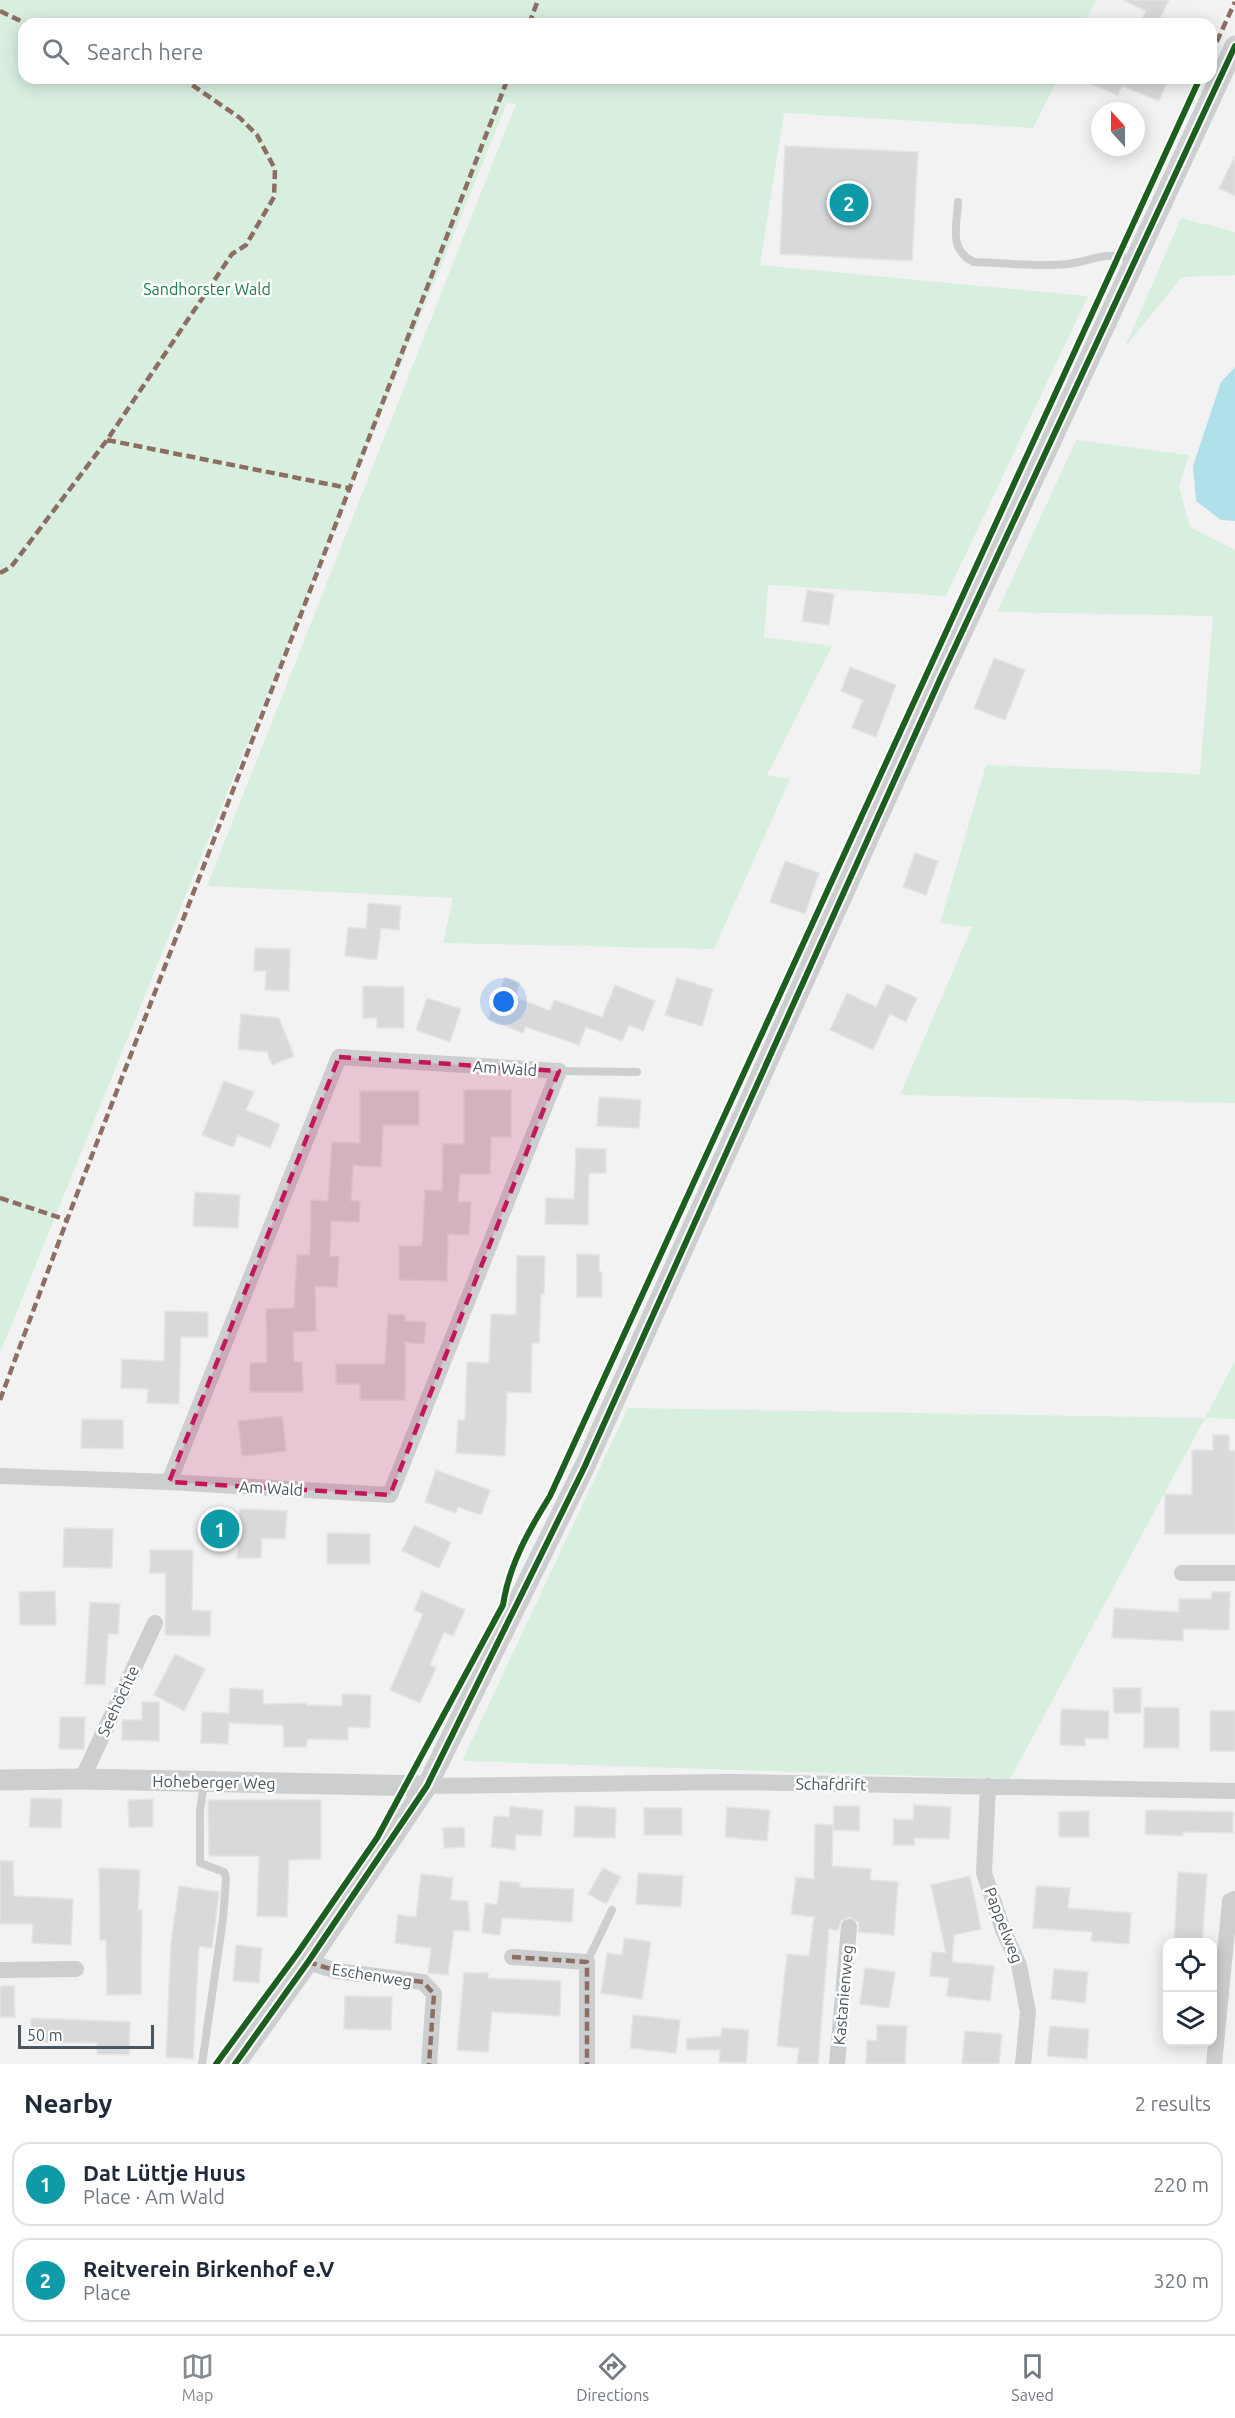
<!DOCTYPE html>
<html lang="en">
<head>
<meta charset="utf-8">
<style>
	:root { --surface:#fff; --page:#f6f6f7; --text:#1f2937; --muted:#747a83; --line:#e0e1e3; --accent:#858c92 }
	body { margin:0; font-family:Ubuntu,sans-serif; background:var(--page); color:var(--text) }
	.controls { position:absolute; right:18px; bottom:18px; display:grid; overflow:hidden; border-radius:12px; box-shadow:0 3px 15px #0003 }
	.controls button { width:54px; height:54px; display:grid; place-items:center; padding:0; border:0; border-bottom:2px solid var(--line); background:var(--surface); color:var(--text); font:30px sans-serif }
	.compass { position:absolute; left:1091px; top:102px; width:54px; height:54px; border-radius:50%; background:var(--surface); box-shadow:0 3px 15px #0003; rotate:339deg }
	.scale { position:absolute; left:18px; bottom:15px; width:136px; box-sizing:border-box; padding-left:6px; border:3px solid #4a555e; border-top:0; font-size:16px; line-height:21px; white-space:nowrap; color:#4a555e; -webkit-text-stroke:4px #fff; paint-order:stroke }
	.you { position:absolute; left:504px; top:1002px; width:21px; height:21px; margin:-15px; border:4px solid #fff; border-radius:50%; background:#1a73e8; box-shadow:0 0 0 9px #1a73e833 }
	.badge { display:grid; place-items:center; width:39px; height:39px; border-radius:50%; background:var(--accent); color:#fff; font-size:20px; font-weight:700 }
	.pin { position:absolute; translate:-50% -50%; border:3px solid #fff; box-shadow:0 2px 6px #0006 }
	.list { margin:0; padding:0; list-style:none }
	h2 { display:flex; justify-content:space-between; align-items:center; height:78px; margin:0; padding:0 24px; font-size:26px }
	h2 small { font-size:20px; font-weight:400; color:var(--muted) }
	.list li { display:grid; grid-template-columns:39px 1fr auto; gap:18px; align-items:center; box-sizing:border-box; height:84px; margin:0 12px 12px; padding:0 12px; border:2px solid var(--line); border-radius:18px }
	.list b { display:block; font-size:22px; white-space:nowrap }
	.list p { margin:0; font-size:20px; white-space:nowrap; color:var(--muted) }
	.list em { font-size:20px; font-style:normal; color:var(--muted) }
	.icon { flex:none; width:33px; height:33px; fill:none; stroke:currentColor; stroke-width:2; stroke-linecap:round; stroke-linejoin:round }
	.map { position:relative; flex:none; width:1235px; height:2064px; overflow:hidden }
	.search { position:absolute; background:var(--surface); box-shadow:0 3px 15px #0003; left:18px; right:18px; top:18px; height:66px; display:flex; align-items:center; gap:15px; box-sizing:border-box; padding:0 21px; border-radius:18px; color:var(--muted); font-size:22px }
	.sheet { height:270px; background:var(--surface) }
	nav { display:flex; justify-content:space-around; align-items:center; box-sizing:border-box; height:84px; border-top:2px solid var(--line); background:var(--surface); font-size:16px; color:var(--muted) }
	nav a { display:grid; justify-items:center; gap:3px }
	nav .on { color:var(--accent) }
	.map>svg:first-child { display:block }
</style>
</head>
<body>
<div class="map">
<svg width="1235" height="2064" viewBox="0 0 1235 2064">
	<rect width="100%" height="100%" fill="#f2f2f2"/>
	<!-- green -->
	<path fill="#d8efe0" d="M0,0H1096L1084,24H24V78H1058L1033,128L784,113L760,265L1088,296L946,596L768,585L764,637L832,646L767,775L790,779L714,949L443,943L453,898L207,886L516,104L507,103L0,1353Z
		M1181,218L1235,232V275L1182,277L1125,347Z
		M1076,440L1189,455L1179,486L1190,527L1235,550V1103L900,1095L972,927L940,923L986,765L1200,774L1213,616L997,612Z
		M1235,1361V1419L1205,1418L1010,1779L462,1761L628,1408L1205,1418Z"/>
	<!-- water -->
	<path fill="#b0e1ea" d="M1235,367V521L1221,520L1196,501L1193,466L1221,382Z"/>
	<!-- building -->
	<path fill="#d8d9da" stroke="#e4e4e5" stroke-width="1.5" d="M1123,0H1169L1157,24H1140L1146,11Z
		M1077,78H1169L1159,101L1122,86L1118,95Z
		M785,146L918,152L912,261L780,254Z
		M1235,156V196L1219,188Z
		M807,590L834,594L829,625L802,621Z
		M994,658L1025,670L1005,720L974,708Z
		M850,667L896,685L876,737L852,728L863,700L841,691Z
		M915,853L938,861L926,895L903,887Z
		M785,861L819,873L805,914L770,902Z
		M368,903L401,906L399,930L381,928L377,960L345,956L348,927L366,929Z
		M255,948L290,949L289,991L265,990L266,971H254Z
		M505,977L520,983L515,997L550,1011L554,1000L602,1017L615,985L655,1001L643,1031L629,1025L622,1041L586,1027L579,1045L526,1027L523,1033L488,1019Z
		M677,978L713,989L702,1026L665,1015Z
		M887,984L917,998L906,1022L890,1014L873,1050L830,1030L847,993L876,1007Z
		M363,986L404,987V1028H377V1018H363Z
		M427,998L461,1009L450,1042L416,1030Z
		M241,1014L279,1018L294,1056L272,1065L267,1052L238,1049Z
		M224,1081L254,1092L246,1110L280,1124L270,1148L238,1135L233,1147L202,1135Z
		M464,1090H511V1137H491L490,1174H460L458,1202H471L469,1235L448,1234L447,1281L399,1280V1246H422L425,1190L442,1191L443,1144H464Z
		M360,1091H419V1125H383L381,1167L353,1165L351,1201H360L359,1222L331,1221L330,1256L339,1257L337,1287L315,1286L316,1331L293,1332L294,1362H302L303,1392H250V1363L267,1362L266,1309L294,1308L297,1255H310L311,1200L328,1201L332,1142L360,1143Z
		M599,1097L641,1100L639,1128L597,1126Z
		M576,1148L606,1149V1173H589L588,1225L545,1224L546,1198L574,1199Z
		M195,1192L240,1195L238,1228L193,1226Z
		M577,1254L599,1255V1272H602V1297H577Z
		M517,1256H545L544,1294H541L539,1343H532L531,1393L507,1392L505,1456L456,1453L458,1420H465L467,1362L489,1363L491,1314L516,1315Z
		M165,1311L208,1312V1337H181L179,1404L147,1403L148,1389L121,1388L122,1359L164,1361Z
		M388,1314L405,1315V1321L426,1322L424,1344L405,1342V1400H360V1384H336V1364H385Z
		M282,1416L286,1451L242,1456L238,1421Z
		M82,1419L123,1420V1449L81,1448Z
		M1213,1435H1229V1451H1235V1534H1165V1494L1192,1495V1450H1213Z
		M436,1470L490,1490L481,1515L458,1507L456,1513L425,1502Z
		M240,1509L287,1511L285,1539L262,1538L261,1558H237L238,1542L210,1540L211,1516L239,1518Z
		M414,1525L451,1542L439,1568L402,1551Z
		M64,1528L113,1529L112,1568L63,1567Z
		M327,1533L370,1534V1564H327Z
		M150,1550H193L192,1610L211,1611L210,1636L165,1635L166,1573H150Z
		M55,1591L56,1625H20L19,1592Z
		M422,1591L465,1610L453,1636L444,1632L430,1665L436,1668L420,1703L390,1690L423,1614L414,1610Z
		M1212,1592H1230L1229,1630L1183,1629V1641L1112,1638L1114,1608L1179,1612V1599H1211Z
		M90,1602L120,1604L118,1634H108L105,1685L85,1684Z
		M175,1654L205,1669L184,1711L154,1695Z
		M230,1688L263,1690V1704L306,1703V1705L342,1706V1694L371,1695L370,1728L348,1727V1740L307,1739V1747H284L283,1725L229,1723L228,1744L201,1743L202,1712L229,1713Z
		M1113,1688H1141V1713H1114Z
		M142,1702H159V1741L122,1740V1720H142Z
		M1144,1707L1179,1708V1748H1144Z
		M1061,1709L1109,1711L1108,1739L1085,1738V1746L1060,1745Z
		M1210,1711H1235V1751H1210Z
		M60,1717H85L84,1749H59Z
		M31,1798L62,1799L61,1828L29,1827Z
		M153,1799V1827H129L128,1800Z
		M208,1800H321V1859L289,1860L287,1917L257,1916L259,1856H209Z
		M914,1805L951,1807L949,1839L914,1838V1845H893L894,1819L913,1820Z
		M510,1806L543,1810L541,1836L516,1835L515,1850L491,1847L494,1816L509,1817Z
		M575,1806L616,1808L615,1838L574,1837Z
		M834,1806H860L859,1831L833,1830Z
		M727,1807L770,1810L767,1841L725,1837Z
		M644,1808H682V1835H644Z
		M1146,1810L1233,1812V1833L1183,1832V1836L1145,1834Z
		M1089,1811V1837H1059V1812Z
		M815,1824L833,1825L832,1866L871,1869L870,1880L898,1882L894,1935L859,1932L858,1922L849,1917L841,1921L838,1930L829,1929L818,2064H797L799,2048L777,2046L787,1954L809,1956L814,1917L791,1914L796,1877L814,1879Z
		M464,1827L465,1847L444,1848L443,1828Z
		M0,1861H13L14,1896L73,1899L71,1945L32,1943L33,1924H0Z
		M99,1868L140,1870L138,1910H142L141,1994L107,1995L106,1940H100Z
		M603,1868L621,1877L606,1904L588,1894Z
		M1178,1872L1207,1874L1202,1942H1174Z
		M638,1873L683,1876L681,1907L636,1904Z
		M421,1874L453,1878L451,1900L468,1901L470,1931L454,1930L448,1975L428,1973L431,1948L395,1943L398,1915L416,1917Z
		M970,1876L981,1929L954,1935L952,1962L994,1966L990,2001L947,1996L949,1978L930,1976L932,1952L946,1953L931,1885Z
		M500,1881L520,1883V1887L574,1889L572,1922L502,1918L500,1935L482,1933L485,1903L497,1905Z
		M179,1886L219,1892L212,1948L199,1946L193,2059L166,2057L171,1942Z
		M1036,1886L1070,1888L1068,1908L1131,1913L1129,1944L1091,1941L1092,1932L1033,1928Z
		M624,1938L651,1942L642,1999L601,1993L607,1953L622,1955Z
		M236,1945L262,1948L259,1983L233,1981Z
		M865,1968L895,1972L889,2008L860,2004Z
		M1054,1969L1088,1972L1085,2003L1051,1999Z
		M464,1973H488V1978L561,1981L560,2016L492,2012L488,2052L457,2050Z
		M0,1986H14L15,2017H0Z
		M345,1996L392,1997L391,2030L344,2029Z
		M633,2015L680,2020L676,2053L630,2048Z
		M31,2018L130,2022L129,2055L97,2054V2043L31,2042Z
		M877,2025L907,2026L905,2064H866L867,2040L877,2041Z
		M1050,2026L1089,2029L1087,2059L1047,2056Z
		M722,2028L749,2030L746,2063L719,2062L720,2050H687L686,2039L721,2036Z
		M965,2031L1002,2034L999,2064H962Z"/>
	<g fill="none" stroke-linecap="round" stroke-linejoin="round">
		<!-- service -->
		<path stroke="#ccced0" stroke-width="8" d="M958,202C957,226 948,250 974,262C1003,263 1039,267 1067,264C1097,261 1103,249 1134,261
			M559,1071L637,1072
			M587,1962L612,1910
			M202,2064L223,1919L226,1878L224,1872L200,1863V1811L204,1782"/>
		<!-- minor -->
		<path stroke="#ccced0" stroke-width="16" d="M0,1476L169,1482L390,1495L559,1071L339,1057L169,1482
			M1182,1573H1235
			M82,1779L155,1623
			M427,1786L729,1782L1235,1791
			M988,1786L984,1873L1003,1930L1019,1965L1028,2012L1023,2064
			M512,1957L587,1962V2064
			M308,1962L337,1971L423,1982L434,1994L429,2064
			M0,1970L76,1969
			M837,2064L849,1927
			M1214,2064L1230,1901L1235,1899"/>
		<!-- tertiary -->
		<path stroke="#ccced0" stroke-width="21" d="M0,1780L82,1779L427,1786
			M235,2064L308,1962L427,1786L584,1468L941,677L1235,46"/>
		<!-- quiet -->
		<path stroke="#8d6e63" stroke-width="4.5" stroke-dasharray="9 4.5" stroke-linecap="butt" d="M0,11L27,24
			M529,24L538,0
			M1211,54L1235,2
			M107,440L348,488
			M0,573L11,567L107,440L232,254L246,245L274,197L275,169L257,135L240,118L182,78
			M0,1198L67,1220
			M0,1400L67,1220L508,78
			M512,1957L587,1962V2064
			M308,1962L337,1971L423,1982L434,1994L429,2064"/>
		<!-- cycleway casing -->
		<g stroke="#fff" stroke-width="10">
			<path id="cycleway" d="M216,2064L297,1954L377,1838L503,1605C509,1565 529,1530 550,1496L1200,78
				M235,2064L308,1962L427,1786L584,1468L941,677L1235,46"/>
		</g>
		<!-- cycleway -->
		<use href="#cycleway" stroke="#1b5e20" stroke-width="6"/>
	</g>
	<!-- marked area -->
	<path fill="#c2185b" fill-opacity="0.2" stroke="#c2185b" stroke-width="4.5" stroke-dasharray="12 8" stroke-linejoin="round" d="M339,1057L559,1071L390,1495L169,1482Z"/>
	<g text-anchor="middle" stroke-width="5" stroke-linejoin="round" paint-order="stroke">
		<!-- park labels -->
		<g font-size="16" fill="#1d7c48" stroke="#fff">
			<text x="207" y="295">Sandhorster Wald</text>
		</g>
		<!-- street labels -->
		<g font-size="16" fill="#4a555e" stroke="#fff">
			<text transform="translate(505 1068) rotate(4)" y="6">Am Wald</text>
			<text transform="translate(271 1488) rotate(3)" y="6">Am Wald</text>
			<text transform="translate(118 1701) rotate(-65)" y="6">Seehöchte</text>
			<text transform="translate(214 1782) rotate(1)" y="6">Hoheberger Weg</text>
			<text transform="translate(831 1784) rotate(1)" y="6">Schafdrift</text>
			<text transform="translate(1004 1925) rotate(69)" y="6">Pappelweg</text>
			<text transform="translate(372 1975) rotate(9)" y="6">Eschenweg</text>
			<text transform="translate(843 1995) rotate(-85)" y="6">Kastanienweg</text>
		</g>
	</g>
</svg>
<div class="controls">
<button><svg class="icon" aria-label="locate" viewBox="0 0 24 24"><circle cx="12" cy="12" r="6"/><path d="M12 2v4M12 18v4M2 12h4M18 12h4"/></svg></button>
<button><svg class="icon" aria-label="layers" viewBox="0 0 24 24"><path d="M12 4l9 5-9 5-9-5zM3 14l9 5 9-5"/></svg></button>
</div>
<svg class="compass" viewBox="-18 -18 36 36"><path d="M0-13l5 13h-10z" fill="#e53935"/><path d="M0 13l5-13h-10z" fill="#747a83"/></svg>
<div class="scale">50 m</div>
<div class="you"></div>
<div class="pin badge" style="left:220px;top:1529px;background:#0f9aa8">1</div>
<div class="pin badge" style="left:849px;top:203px;background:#0f9aa8">2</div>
<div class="search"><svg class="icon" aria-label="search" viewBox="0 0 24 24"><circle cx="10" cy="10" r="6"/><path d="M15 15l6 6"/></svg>Search here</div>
</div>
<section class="sheet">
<h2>Nearby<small>2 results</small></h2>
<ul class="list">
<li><span class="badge" style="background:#0f9aa8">1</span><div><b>Dat Lüttje Huus</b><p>Place · Am Wald</p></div><em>220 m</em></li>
<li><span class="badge" style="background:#0f9aa8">2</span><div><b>Reitverein Birkenhof e.V</b><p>Place</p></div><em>320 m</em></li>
</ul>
</section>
<nav>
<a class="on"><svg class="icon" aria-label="map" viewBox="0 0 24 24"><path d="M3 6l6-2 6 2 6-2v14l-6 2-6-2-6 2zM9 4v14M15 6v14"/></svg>Map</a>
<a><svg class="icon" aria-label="directions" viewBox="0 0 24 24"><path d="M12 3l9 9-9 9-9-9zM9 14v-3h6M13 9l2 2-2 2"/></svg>Directions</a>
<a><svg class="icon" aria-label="saved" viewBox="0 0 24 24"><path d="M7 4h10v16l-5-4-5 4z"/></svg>Saved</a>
</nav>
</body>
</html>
